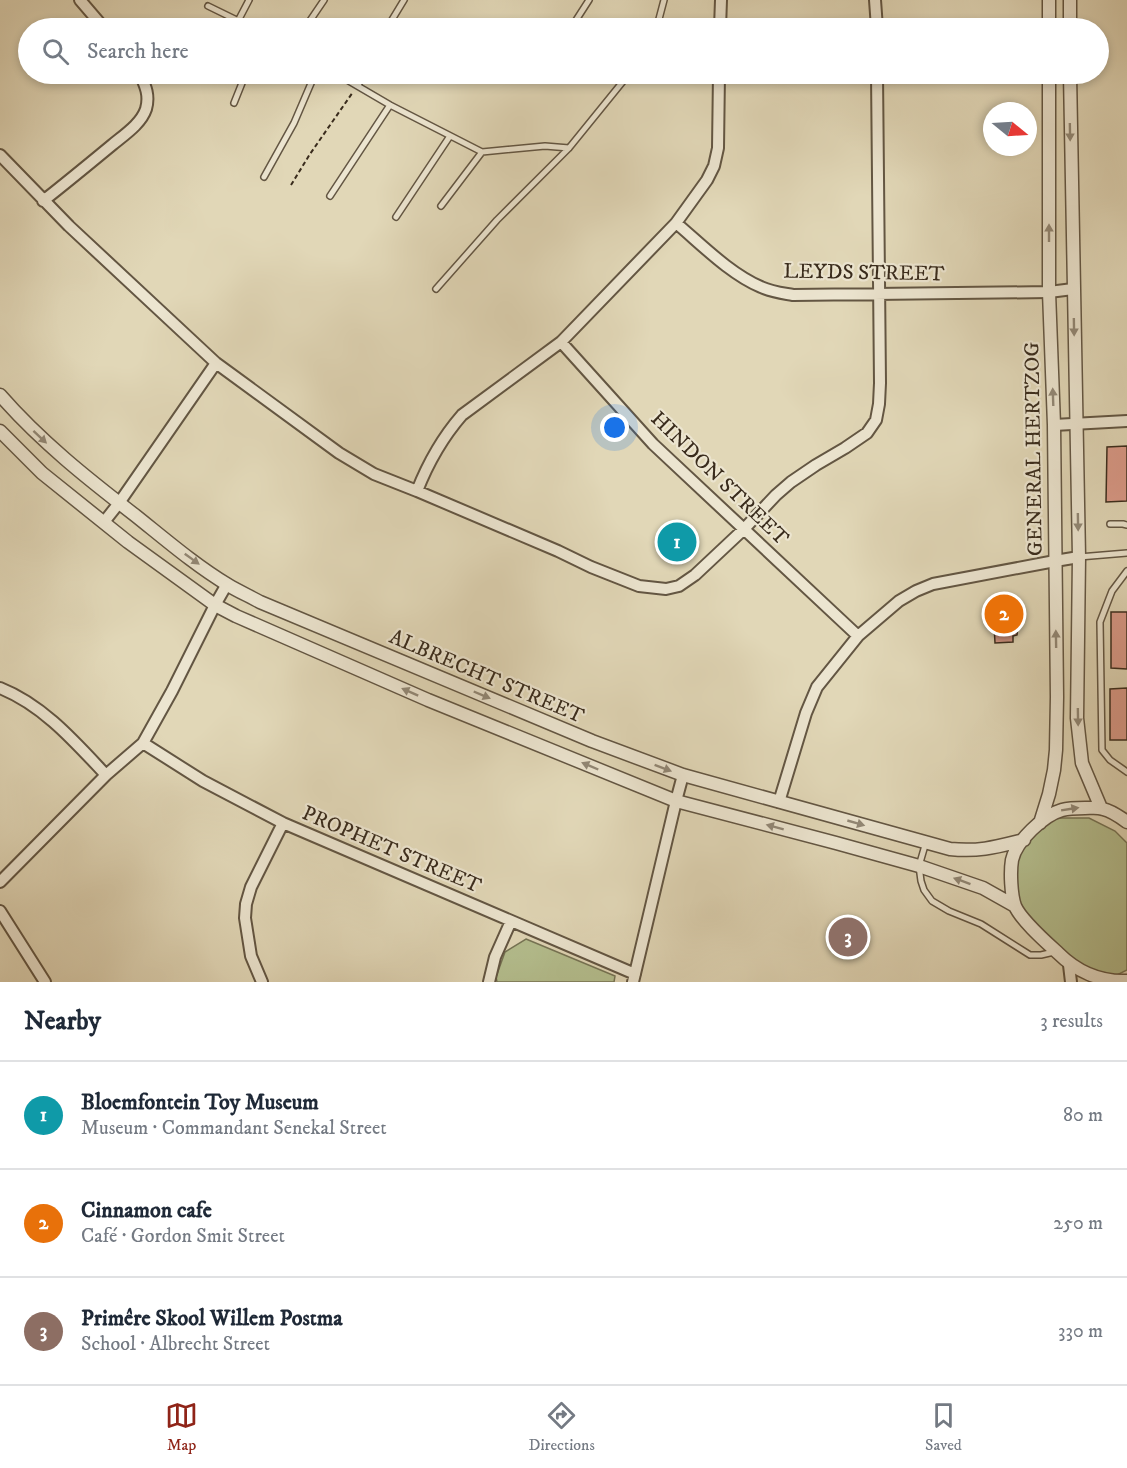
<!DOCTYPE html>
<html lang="en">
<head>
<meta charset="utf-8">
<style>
	:root { --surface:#fff; --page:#f6f6f7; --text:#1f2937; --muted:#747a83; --line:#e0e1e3; --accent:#8f2418 }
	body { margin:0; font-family:"IM FELL DW Pica",serif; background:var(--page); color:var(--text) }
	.compass { position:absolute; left:983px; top:102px; width:54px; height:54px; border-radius:50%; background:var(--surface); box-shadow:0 3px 9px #0003; rotate:108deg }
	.you { position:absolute; left:615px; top:428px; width:21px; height:21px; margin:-15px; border:4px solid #fff; border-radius:50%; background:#1a73e8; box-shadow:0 0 0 9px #1a73e833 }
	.badge { display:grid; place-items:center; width:39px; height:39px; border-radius:50%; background:var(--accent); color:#fff; font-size:20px; font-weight:700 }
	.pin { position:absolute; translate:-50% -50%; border:3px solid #fff; box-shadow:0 2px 6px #0006 }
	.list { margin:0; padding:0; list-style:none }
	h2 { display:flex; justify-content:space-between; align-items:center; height:78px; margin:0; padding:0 24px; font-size:26px }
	h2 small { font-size:20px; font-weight:400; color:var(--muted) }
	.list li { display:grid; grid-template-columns:39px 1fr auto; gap:18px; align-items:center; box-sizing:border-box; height:108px; padding:0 24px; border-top:2px solid var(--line) }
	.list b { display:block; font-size:22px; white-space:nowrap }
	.list p { margin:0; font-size:20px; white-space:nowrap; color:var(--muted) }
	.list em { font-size:20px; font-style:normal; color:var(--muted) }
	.icon { flex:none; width:33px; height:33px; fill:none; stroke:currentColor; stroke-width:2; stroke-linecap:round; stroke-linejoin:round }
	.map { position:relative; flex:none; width:1127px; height:982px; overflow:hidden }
	.search { position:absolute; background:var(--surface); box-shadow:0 3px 9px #0003; left:18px; right:18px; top:18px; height:66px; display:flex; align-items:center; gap:15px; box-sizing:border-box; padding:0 21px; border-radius:33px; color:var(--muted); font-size:22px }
	.sheet { height:402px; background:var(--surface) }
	nav { display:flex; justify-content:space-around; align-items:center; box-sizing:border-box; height:84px; border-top:2px solid var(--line); background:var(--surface); font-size:16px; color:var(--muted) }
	nav a { display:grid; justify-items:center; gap:3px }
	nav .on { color:var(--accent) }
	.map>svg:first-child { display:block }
</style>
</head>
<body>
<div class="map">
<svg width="1127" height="982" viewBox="0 0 1127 982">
	<rect width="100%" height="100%" fill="#e1d7b7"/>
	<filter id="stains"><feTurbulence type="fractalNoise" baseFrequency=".00333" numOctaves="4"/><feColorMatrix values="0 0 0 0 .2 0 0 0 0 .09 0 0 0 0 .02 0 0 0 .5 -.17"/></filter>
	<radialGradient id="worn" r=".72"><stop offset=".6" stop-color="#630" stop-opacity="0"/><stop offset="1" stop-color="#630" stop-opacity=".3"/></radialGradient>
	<!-- green -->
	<path fill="#b4be8e" stroke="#767455" stroke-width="1.5" d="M1057,818H1089L1115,831L1127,843V970L1115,976L1088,975L1026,921L1012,892L1014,860L1032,833Z
		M526,939L615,976L614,982H497L496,977L505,952Z"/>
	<!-- building -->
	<path fill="#db9a89" stroke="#392b1c" stroke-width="1.5" d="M1127,446V501L1106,502L1107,447Z
		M993,606H1013V625H1018L1017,635L1013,636V642L995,643Z
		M1111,612H1127V669L1111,668Z
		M1127,688V740H1110V689Z"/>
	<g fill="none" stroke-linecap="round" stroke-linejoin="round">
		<!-- service casing -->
		<g stroke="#635643" stroke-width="8">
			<path id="service" d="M208,6L253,28
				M238,21L249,0
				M305,28L324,0
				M387,28L404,0
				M571,28L589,0
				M654,28L659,19L664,0
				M337,74L390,105L482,152L545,146L569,148
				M358,85L364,74
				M234,103L242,83L244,74
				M264,177L294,123L315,74
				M330,196L390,105
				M441,206L482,152
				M396,217L450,136
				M436,289L497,220L569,148L629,74
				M1110,524H1123L1127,525
				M1079,557L1127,553
				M1127,571L1112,591L1100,622L1102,750L1110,760L1127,772
				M926,842L919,866L921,881L924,890L932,901L949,911L981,924L1030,955H1041L1054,952"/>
		</g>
		<!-- minor casing -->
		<g stroke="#635643" stroke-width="14">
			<path id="minor" d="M80,0L104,28
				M875,0L877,28
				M720,28L721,0
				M0,155L69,226L216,363L339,453L374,474L417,491L558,551L591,567L639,586L666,589L679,586L695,575L744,529L776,495L791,482L816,465L845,448L867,433L876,420L879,404L880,383L877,74
				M43,201C66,183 89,164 112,145C124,135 141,124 146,109C150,95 145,85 140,74
				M676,223C701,244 730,274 761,287C772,292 782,293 793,295L1049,292L1073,289
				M561,342L653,444L858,636
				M1054,425L1127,421
				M417,491C428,463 442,438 462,415L561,342L676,223L707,180L714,166L718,148L719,74
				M104,522L119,503L216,363
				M0,688C43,705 75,742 106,775
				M143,743L203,781L283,823L635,974
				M779,802L806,713L817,687L858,636L899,601L916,591L933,584L1055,561L1079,557
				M0,882L106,775L143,743L172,691L215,605L227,584
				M0,911L45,982
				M1069,965L1071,982
				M262,982L251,956L245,918L246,904L251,887L283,823
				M489,982L495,957L511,921
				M633,982L676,801L683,775"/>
		</g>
		<!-- tertiary casing -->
		<g stroke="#635643" stroke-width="15">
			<path id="tertiary" d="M1049,0V28
				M1070,0V28
				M1070,74L1079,557L1077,718L1082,763L1101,808
				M0,395C40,441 88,479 136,516C166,540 195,565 228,585C238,591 249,596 260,602L592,741L683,775L950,849C979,852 996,847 1024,840
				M0,431L42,473L128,542L215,605L236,616L428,700L676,801L836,843L919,866L983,888L1015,906
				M1127,822C1120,817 1112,811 1103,809C1098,807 1091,808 1085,808C1078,808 1069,808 1062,810C1044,815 1016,841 1012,860C1010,872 1011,895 1015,906C1021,920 1046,942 1058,953C1076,971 1100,982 1127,981
				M1040,823L1049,794L1054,770L1056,750L1057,697L1054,425L1049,292V74"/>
		</g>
		<!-- path -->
		<path stroke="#392b1c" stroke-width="2" stroke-dasharray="4.5 3" stroke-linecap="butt" d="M291,185L310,154L353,92"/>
		<!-- service -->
		<use href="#service" stroke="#ece5d0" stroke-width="5"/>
		<!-- minor -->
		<use href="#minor" stroke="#ece5d0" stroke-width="10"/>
		<!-- tertiary -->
		<use href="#tertiary" stroke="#ece5d0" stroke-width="12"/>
	</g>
	<!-- one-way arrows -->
	<defs><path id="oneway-solid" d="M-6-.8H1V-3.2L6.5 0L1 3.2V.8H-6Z" transform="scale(1.5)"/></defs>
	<g fill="#928876">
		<use href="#oneway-solid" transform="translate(1070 132) rotate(89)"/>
		<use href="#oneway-solid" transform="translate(1049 233) rotate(-90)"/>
		<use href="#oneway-solid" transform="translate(1074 327) rotate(89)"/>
		<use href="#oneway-solid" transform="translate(1053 397) rotate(-92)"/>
		<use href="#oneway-solid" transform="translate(40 437) rotate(43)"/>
		<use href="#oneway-solid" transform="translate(1078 522) rotate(89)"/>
		<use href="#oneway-solid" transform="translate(192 559) rotate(36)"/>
		<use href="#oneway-solid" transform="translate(1056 639) rotate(-91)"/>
		<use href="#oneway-solid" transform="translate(410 692) rotate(-156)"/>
		<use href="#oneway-solid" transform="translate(482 695) rotate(23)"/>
		<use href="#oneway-solid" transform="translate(1078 717) rotate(89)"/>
		<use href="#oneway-solid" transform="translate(590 766) rotate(-157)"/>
		<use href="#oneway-solid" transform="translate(663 768) rotate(21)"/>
		<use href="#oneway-solid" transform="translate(1070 809) rotate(-9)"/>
		<use href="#oneway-solid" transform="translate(856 823) rotate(16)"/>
		<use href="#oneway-solid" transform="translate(775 827) rotate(-165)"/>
		<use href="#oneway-solid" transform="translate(962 881) rotate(-160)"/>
	</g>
	<g text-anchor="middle" stroke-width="4.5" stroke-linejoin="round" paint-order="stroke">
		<!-- street labels -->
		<g font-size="21" fill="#392b1c" stroke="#ece5d0">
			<text transform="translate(864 272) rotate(1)" y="7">LEYDS STREET</text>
			<text transform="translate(1033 449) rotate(-91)" y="7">GENERAL HERTZOG</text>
			<text transform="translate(720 478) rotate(44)" y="7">HINDON STREET</text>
			<text transform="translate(487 676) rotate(23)" y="7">ALBRECHT STREET</text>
			<text transform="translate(392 849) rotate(23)" y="7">PROPHET STREET</text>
		</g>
	</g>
	<rect width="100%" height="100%" filter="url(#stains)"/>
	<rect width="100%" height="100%" fill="url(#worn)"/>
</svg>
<svg class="compass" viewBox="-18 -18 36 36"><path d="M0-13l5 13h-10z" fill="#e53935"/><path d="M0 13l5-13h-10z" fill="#747a83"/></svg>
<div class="you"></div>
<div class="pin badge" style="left:677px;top:542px;background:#0f9aa8">1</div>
<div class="pin badge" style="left:1004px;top:614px;background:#e8710a">2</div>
<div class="pin badge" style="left:848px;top:937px;background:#8d6e63">3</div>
<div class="search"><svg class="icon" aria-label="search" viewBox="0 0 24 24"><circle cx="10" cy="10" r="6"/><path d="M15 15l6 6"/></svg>Search here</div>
</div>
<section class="sheet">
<h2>Nearby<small>3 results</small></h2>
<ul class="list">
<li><span class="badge" style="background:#0f9aa8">1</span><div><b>Bloemfontein Toy Museum</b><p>Museum · Commandant Senekal Street</p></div><em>80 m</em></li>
<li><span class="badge" style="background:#e8710a">2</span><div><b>Cinnamon cafe</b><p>Café · Gordon Smit Street</p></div><em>250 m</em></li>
<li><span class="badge" style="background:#8d6e63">3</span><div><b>Primêre Skool Willem Postma</b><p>School · Albrecht Street</p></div><em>330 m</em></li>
</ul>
</section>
<nav>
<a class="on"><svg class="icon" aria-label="map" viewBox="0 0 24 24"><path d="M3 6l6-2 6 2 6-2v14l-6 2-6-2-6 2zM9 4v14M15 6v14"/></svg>Map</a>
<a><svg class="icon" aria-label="directions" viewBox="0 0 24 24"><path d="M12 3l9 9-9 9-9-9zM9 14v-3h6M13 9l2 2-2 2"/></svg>Directions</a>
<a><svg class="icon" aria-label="saved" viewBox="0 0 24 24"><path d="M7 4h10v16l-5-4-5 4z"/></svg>Saved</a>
</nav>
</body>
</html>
